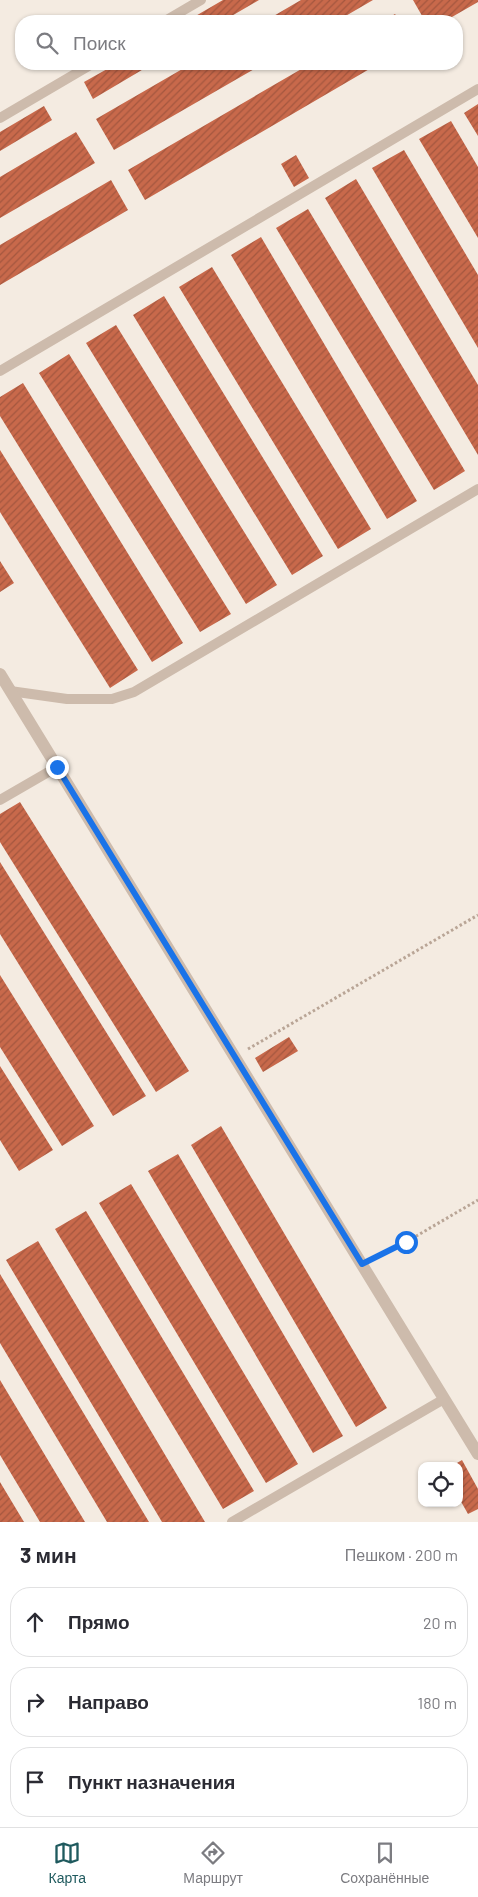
<!DOCTYPE html>
<html lang="ru">
<head>
<meta charset="utf-8">
<style>
	:root { --surface:#fff; --page:#f7f7f7; --text:#2b2b33; --muted:#7c7c81; --line:#e1e1e2; --accent:#1f5a5e }
	body { margin:0; font-family:Barlow,sans-serif; background:var(--page); color:var(--text) }
	.controls { position:absolute; right:15px; bottom:15px; display:grid; overflow:hidden; border-radius:10px; box-shadow:0 1px 4px #0004 }
	.controls button { width:45px; height:45px; display:grid; place-items:center; padding:0; border:0; border-bottom:1px solid var(--line); background:var(--surface); color:var(--text); font:25px sans-serif }
	.stop { position:absolute; width:15px; height:15px; margin:-11px; border:4px solid #1a73e8; border-radius:50%; background:#fff }
	.stop.end { background:#1a73e8; border-color:#fff; box-shadow:0 1px 5px #0008 }
	.list { margin:0; padding:0; list-style:none }
	h2 { display:flex; justify-content:space-between; align-items:center; height:65px; margin:0; padding:0 20px; font-size:21px }
	h2 small { font-size:16px; font-weight:400; color:var(--muted) }
	.list li { display:grid; grid-template-columns:32px 1fr auto; gap:15px; align-items:center; box-sizing:border-box; height:70px; margin:0 10px 10px; padding:0 10px; border:1px solid var(--line); border-radius:20px }
	.list b { display:block; font-size:19px; white-space:nowrap }
	.list em { font-size:16px; font-style:normal; color:var(--muted) }
	.icon { flex:none; width:28px; height:28px; fill:none; stroke:currentColor; stroke-width:2; stroke-linecap:round; stroke-linejoin:round }
	.map { position:relative; flex:none; width:478px; height:1522px; overflow:hidden }
	.search { position:absolute; background:var(--surface); box-shadow:0 1px 4px #0004; left:15px; right:15px; top:15px; height:55px; display:flex; align-items:center; gap:12px; box-sizing:border-box; padding:0 18px; border-radius:20px; color:var(--muted); font-size:19px }
	.sheet { height:305px; background:var(--surface) }
	nav { display:flex; justify-content:space-around; align-items:center; box-sizing:border-box; height:70px; border-top:1px solid var(--line); background:var(--surface); font-size:14px; color:var(--muted) }
	nav a { display:grid; justify-items:center; gap:2px }
	nav .on { color:var(--accent) }
	.map>svg:first-child { display:block }
</style>
</head>
<body>
<div class="map">
<svg width="478" height="1522" viewBox="0 0 478 1522">
	<defs>
		<pattern id="building-hatch" width="6" height="6" patternUnits="userSpaceOnUse" patternTransform="scale(1.25)"><rect width="6" height="6" fill="#c8694b"/><path d="M-1 1l2-2M0 6l6-6M5 7l2-2" fill="none" stroke="#a4573f"/></pattern>
	</defs>
	<rect width="100%" height="100%" fill="#f4ebe1"/>
	<!-- building -->
	<path fill="url(#building-hatch)" d="M223,0H259L223,21H187Z
		M301,0H373L337,21H265Z
		M413,0H478V2L445,21H425Z
		M395,14L400,21H383Z
		M116,64H152L93,99L84,82Z
		M191,64H263L114,150L96,119Z
		M310,64H378L145,200L128,170Z
		M478,104V136L464,113Z
		M44,106L52,120L0,151V132Z
		M451,121L478,167V238L419,139Z
		M76,132L95,163L0,218V177Z
		M404,150L478,275V348L372,168Z
		M296,155L309,178L294,187L281,164Z
		M356,179L478,385V455L325,198Z
		M111,180L128,210L0,285V245Z
		M308,209L465,471L434,490L276,228Z
		M261,237L417,501L387,519L231,255Z
		M212,267L371,529L338,549L179,287Z
		M164,296L323,556L292,575L133,315Z
		M116,325L277,585L246,604L86,343Z
		M69,354L231,614L200,632L39,373Z
		M23,383L183,643L152,662L0,416V397Z
		M0,450L138,670L110,688L0,512Z
		M0,561L14,583L0,592Z
		M20,802L189,1071L156,1092L0,842V814Z
		M0,862L146,1096L113,1116L0,934Z
		M0,975L94,1126L62,1146L0,1047Z
		M289,1037L298,1051L263,1072L255,1058Z
		M0,1066L53,1150L19,1171L0,1140Z
		M221,1126L387,1408L356,1427L191,1145Z
		M178,1154L343,1436L313,1453L148,1171Z
		M131,1184L298,1464L266,1483L99,1203Z
		M86,1211L254,1491L223,1509L55,1229Z
		M38,1241L205,1522H162L6,1260Z
		M0,1274L149,1522H107L0,1343Z
		M0,1380L85,1522H40L0,1455Z
		M462,1460L478,1489V1509L468,1514L459,1498V1466H452Z
		M0,1482L24,1522H0Z"/>
	<g fill="none" stroke-linecap="round" stroke-linejoin="round">
		<!-- path -->
		<path stroke="#b9a596" stroke-width="3" stroke-dasharray="2.5 2.5" stroke-linecap="butt" d="M248,1049L478,915
			M376,1257L406,1242L478,1200"/>
		<!-- service -->
		<path stroke="#cdbbac" stroke-width="10" d="M165,21L201,0
			M0,118L92,64
			M0,371L478,89
			M10,691L67,699H112L134,692L478,489
			M0,800L57,767
			M232,1522L444,1399"/>
		<!-- minor -->
		<path stroke="#cdbbac" stroke-width="12" d="M0,674L478,1454"/>
	</g>
	<g fill="none" stroke-linecap="round" stroke-linejoin="round">
		<!-- route -->
		<path stroke="#1a73e8" stroke-width="6" d="M57,767L362,1264L406,1242"/>
	</g>
</svg>
<div class="controls">
<button><svg class="icon" aria-label="locate" viewBox="0 0 24 24"><circle cx="12" cy="12" r="6"/><path d="M12 2v4M12 18v4M2 12h4M18 12h4"/></svg></button>
</div>
<div class="stop" style="left:406px;top:1242px"></div>
<div class="stop end" style="left:57px;top:767px"></div>
<div class="search"><svg class="icon" aria-label="search" viewBox="0 0 24 24"><circle cx="10" cy="10" r="6"/><path d="M15 15l6 6"/></svg>Поиск</div>
</div>
<section class="sheet">
<h2>3 мин<small>Пешком · 200 m</small></h2>
<ul class="list">
<li><svg class="icon" aria-label="ahead" viewBox="0 0 24 24"><path d="M12 20V5M6 11l6-6 6 6"/></svg><div><b>Прямо</b></div><em>20 m</em></li>
<li><svg class="icon" aria-label="right" viewBox="0 0 24 24"><path d="M7 20v-9h11M14 6l5 5-5 5"/></svg><div><b>Направо</b></div><em>180 m</em></li>
<li><svg class="icon" aria-label="arrive" viewBox="0 0 24 24"><path d="M6 21V4h12l-3 4 3 4H6"/></svg><div><b>Пункт назначения</b></div></li>
</ul>
</section>
<nav>
<a class="on"><svg class="icon" aria-label="map" viewBox="0 0 24 24"><path d="M3 6l6-2 6 2 6-2v14l-6 2-6-2-6 2zM9 4v14M15 6v14"/></svg>Карта</a>
<a><svg class="icon" aria-label="directions" viewBox="0 0 24 24"><path d="M12 3l9 9-9 9-9-9zM9 14v-3h6M13 9l2 2-2 2"/></svg>Маршрут</a>
<a><svg class="icon" aria-label="saved" viewBox="0 0 24 24"><path d="M7 4h10v16l-5-4-5 4z"/></svg>Сохранённые</a>
</nav>
</body>
</html>
